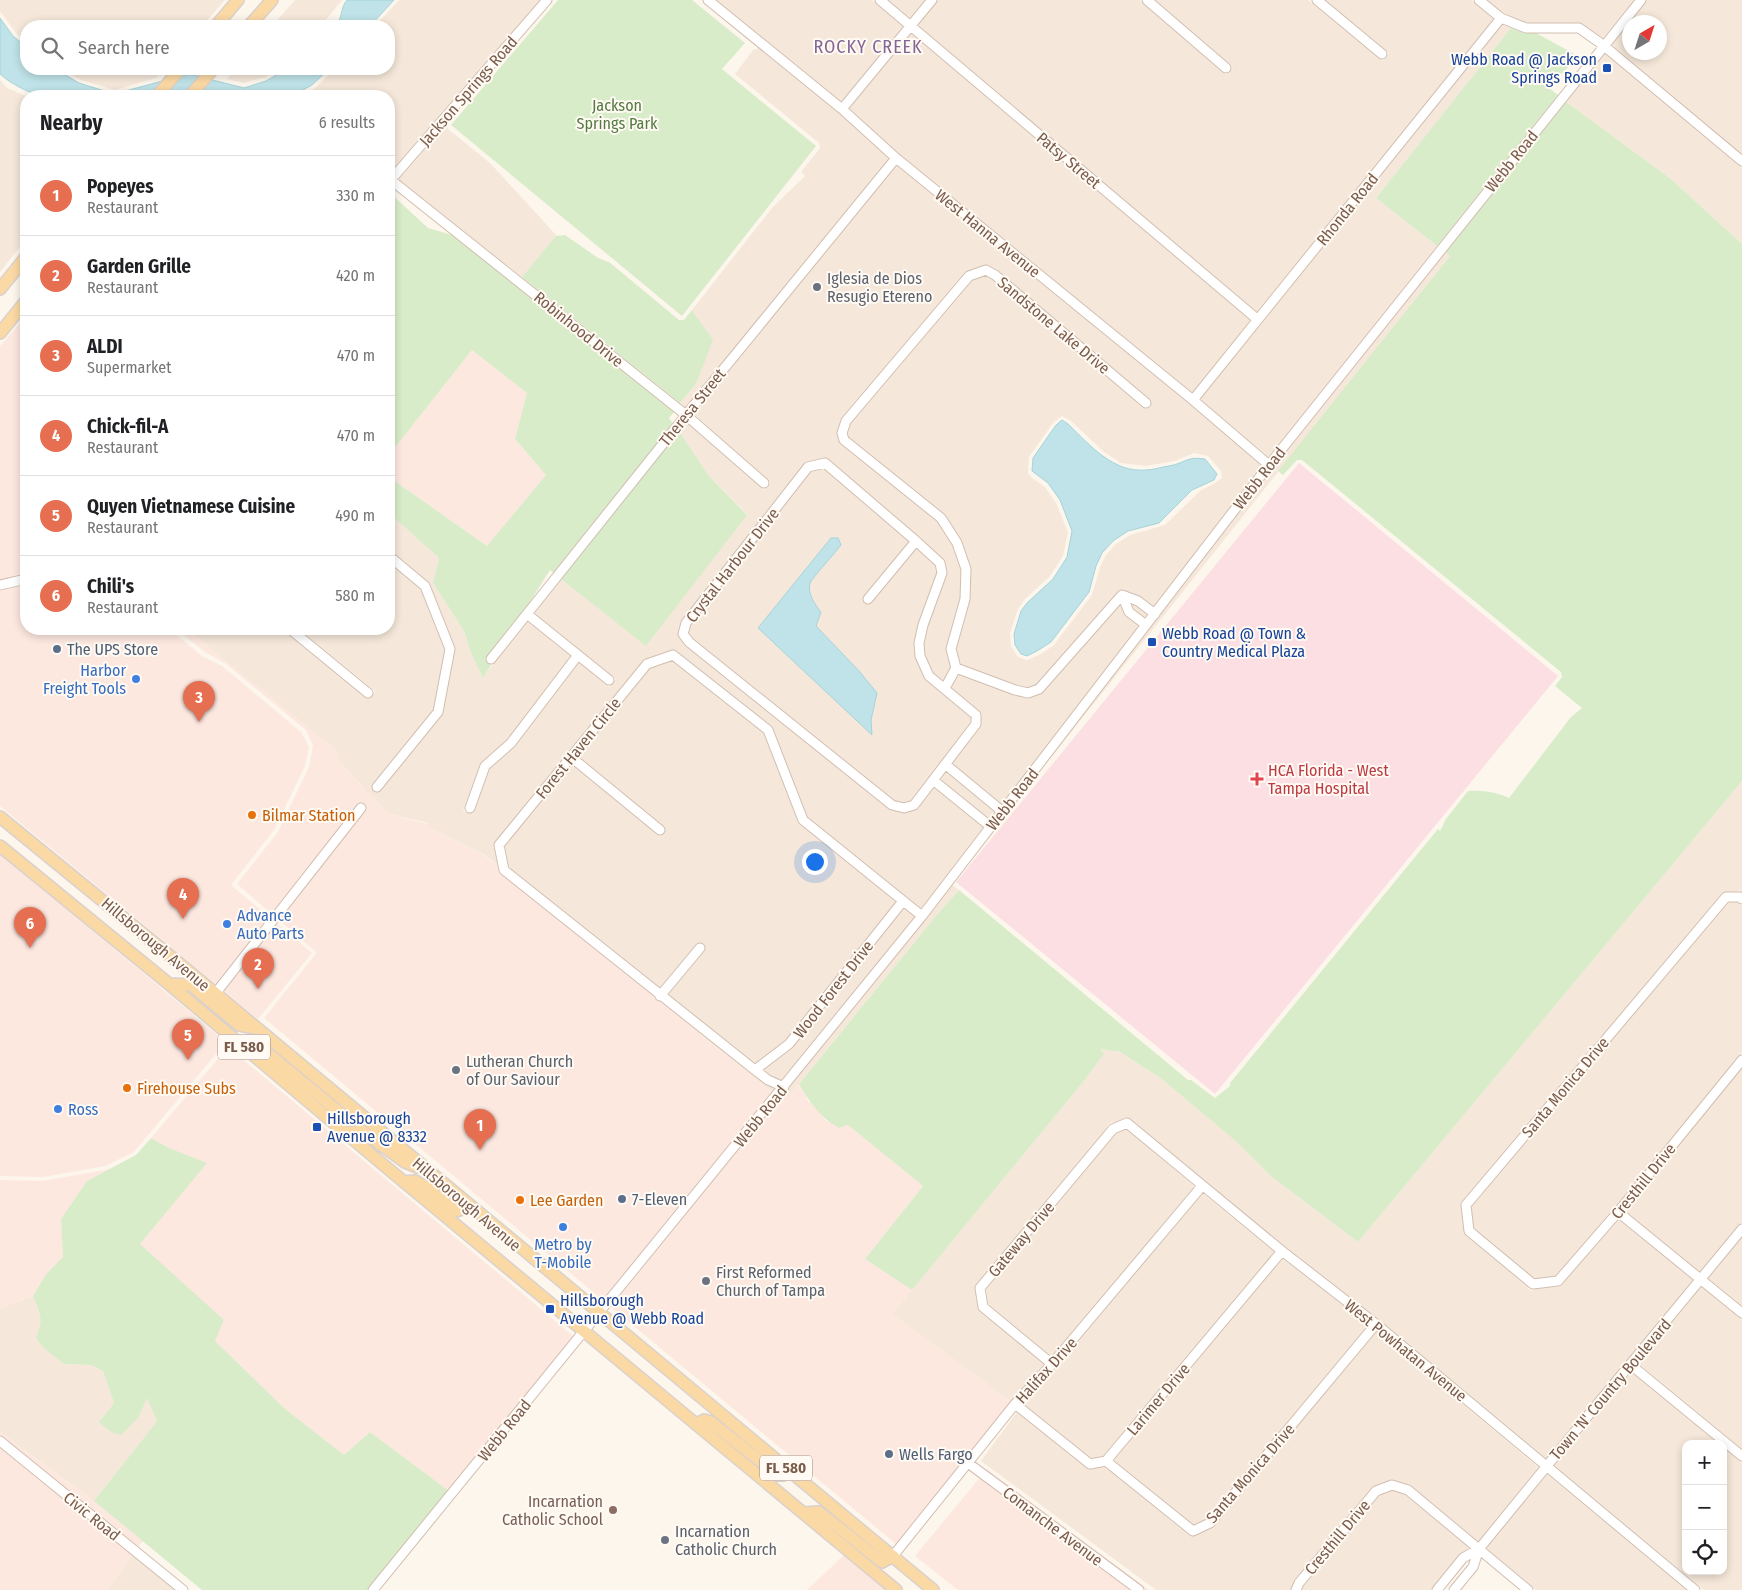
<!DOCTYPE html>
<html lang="en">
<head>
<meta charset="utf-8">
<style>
	:root { --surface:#fff; --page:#f6f6f6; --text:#202124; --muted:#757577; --line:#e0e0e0; --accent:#e76f51 }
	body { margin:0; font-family:"Fira Sans Condensed",sans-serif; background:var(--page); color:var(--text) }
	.controls { position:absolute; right:15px; bottom:15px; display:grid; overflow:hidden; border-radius:10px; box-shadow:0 2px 8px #0003 }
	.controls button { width:45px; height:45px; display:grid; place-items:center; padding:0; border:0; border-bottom:1px solid var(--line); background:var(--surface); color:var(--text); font:25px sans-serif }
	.compass { position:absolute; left:1622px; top:15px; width:45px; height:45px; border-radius:50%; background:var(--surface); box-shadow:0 2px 8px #0003; rotate:39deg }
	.you { position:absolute; left:814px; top:861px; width:18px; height:18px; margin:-12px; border:4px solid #fff; border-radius:50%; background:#1a73e8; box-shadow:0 0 0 8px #1a73e833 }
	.badge { display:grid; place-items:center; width:32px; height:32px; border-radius:50%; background:var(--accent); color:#fff; font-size:16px; font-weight:700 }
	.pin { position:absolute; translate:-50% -41px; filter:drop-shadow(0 1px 2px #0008) }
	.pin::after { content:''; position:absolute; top:26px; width:18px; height:15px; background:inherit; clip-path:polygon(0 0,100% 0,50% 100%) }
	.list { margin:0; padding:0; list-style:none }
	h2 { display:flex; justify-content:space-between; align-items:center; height:65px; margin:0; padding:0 20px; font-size:21px }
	h2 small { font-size:16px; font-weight:400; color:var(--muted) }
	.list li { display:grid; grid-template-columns:32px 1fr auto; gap:15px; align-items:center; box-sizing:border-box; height:80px; padding:0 20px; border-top:1px solid var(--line) }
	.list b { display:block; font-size:19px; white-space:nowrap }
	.list p { margin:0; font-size:16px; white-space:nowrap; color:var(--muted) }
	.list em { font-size:16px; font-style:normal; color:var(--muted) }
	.icon { flex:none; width:28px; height:28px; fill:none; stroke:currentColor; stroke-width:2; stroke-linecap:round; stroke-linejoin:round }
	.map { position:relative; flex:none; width:1742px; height:1590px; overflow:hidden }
	.search { position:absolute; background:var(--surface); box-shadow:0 2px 8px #0003; left:20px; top:20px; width:375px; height:55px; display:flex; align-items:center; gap:12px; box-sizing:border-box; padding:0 18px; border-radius:20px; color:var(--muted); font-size:19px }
	.panel { position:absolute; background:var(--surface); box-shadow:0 2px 8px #0003; left:20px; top:90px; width:375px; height:545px; border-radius:20px }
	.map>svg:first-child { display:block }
</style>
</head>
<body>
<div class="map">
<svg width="1742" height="1590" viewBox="0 0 1742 1590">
	<rect width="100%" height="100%" fill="#fdf6ec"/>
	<!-- residential -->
	<path fill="#f5e8da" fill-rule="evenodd" d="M0,0H225L202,26H26V41L16,33L0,11Z
		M295,0H342L321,26H272Z
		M399,0H541L389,175V96H302L314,89L335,69H389V26H375Z
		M716,0H872L904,27L842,102Z
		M888,0H926L910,19Z
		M938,0H1139L1226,75L1233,67L1155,0H1308L1383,61L1389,53L1325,0H1471L1494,19L1257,312L917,25Z
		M1487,0H1635L1603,38L1579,23H1528L1504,13Z
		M1647,0H1742V154L1610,44ZM1630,22H1660V52H1630Z
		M1502,24L1511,28L1376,198L1437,246L1269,457L1200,399Z
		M911,33L1251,320L1193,393L899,154L849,108Z
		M759,48L839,113L889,159L686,408L680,403L696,384L712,340L692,310L772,208L805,176L801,172L820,148L819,143L735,74L753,50Z
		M1604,52L1742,168V244L1671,179L1565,101Z
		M63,69H165L156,78L115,90L81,80Z
		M236,69H276L265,77L244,83L227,79Z
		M0,80L7,88L26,96V239L0,272Z
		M452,117L447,124L448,129L490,163L557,236L522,277L398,179Z
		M896,165L1190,404L1263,466L922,909L903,894L896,901L915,917L773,1093L629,976L621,959L610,947L483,854L427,826L429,823L388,814L336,758L339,753L186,629H282L369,699L375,691L299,629H389V513L439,558L433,583L464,631L471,653L483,677L527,621L572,657L508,740L481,764L463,811L472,814L489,768L515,746L579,662L609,687L616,679L534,613L561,579L646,645L747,514L709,476L679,431L686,422L764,490L771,483L693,413ZM1062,416L1071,421L1104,452L1121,463L1145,466L1175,461L1194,453L1208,456L1221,471L1222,478L1215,483L1200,491L1165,525L1130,535L1116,544L1106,555L1100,567L1092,595L1053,646L1039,655L1027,660L1018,657L1011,646L1010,633L1018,609L1024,600L1050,576L1063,556L1068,532L1056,503L1045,487L1032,478L1028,473L1029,457L1053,423ZM831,538H838L841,546L810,582V592L815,605L821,612L816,626L859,671L877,693L871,720L872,734L759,628Z
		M1445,252L1450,256L1013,805L1273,467Z
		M1742,781V892L1739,890L1738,892H1726L1722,894L1462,1202L1461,1206L1465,1235L1528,1286V1289L1533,1291L1535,1288L1558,1287L1562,1284L1618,1219L1694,1280L1546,1459L1375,1317L1285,1247L1130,1119L1125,1118L1114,1123L1112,1122L1107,1126V1128L977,1285L976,1290L980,1311L1045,1365L1011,1402L892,1314L1083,1082L1104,1054L1099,1049L1120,1052L1162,1079L1238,1142L1272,1177L1358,1242Z
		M952,885L959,890L935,917L784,1102L780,1099Z
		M1728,902H1737L1742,906V1052L1614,1209L1556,1277L1534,1279L1473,1228L1471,1206Z
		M1742,1067V1222L1700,1272L1625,1211Z
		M1126,1128L1195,1187L1052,1357L988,1304L986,1289L1115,1133Z
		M1202,1193L1275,1252L1103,1456L1092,1459L1022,1403L1056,1367Z
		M1742,1237V1306L1708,1278Z
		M1282,1258L1369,1325L1207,1519L1194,1525L1113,1460Z
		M1701,1286L1742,1320V1449L1638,1363Z
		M33,1296L40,1313L41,1326L64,1364L91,1365L103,1371L114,1403L99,1422L138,1418L147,1397L157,1421L94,1501L0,1432V1308Z
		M1376,1331L1539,1468L1479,1542L1410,1485L1391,1480L1372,1488L1295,1580L1291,1590H1156L981,1461L1017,1412L1087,1468L1104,1466L1189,1535H1194L1214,1526Z
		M1631,1372L1719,1444H1686V1571H1723V1447L1742,1463V1590H1704L1553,1465Z
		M1546,1474H1547L1687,1590H1536L1486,1548Z
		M1392,1490L1405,1495L1471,1549L1460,1555L1431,1590H1301L1303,1585L1378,1495Z
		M132,1555L175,1590H107Z"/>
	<!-- commercial -->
	<path fill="#fde8e0" d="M19,324L26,330V629H169L202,656L222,666L302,733L309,747L305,766L274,830L231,885L312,953L258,1019L0,806V346Z
		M472,350L527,393L515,439L546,475L487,546L389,477V455Z
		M176,629H186L340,753L336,758L388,814L429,824L428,826L482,854L610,947L621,959L629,976L773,1093L604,1301L264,1018L315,955L316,952L237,884L278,832L309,767L313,746L306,730L225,663L205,652Z
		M0,854L226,1042L134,1152L105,1166L43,1177L0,1176Z
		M228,1047L574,1337L449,1491L370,1432L344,1455L284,1408L215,1341L166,1269L140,1244L206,1163L169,1148L151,1138Z
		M799,1083L808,1101L815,1106L826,1121L848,1125L923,1186L865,1259L912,1290L892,1314L1011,1402L896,1544L611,1307L780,1099L784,1101Z
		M111,1168L61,1219L63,1257L46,1274L33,1296L0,1308V1180L43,1181L105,1170Z
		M0,1432L94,1501L143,1541L138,1547L0,1435Z
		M0,1448L132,1555L107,1590H0Z
		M987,1469L1149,1590H958L915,1556Z
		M844,1555L887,1590H807Z"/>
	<!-- medical -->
	<path fill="#fbdfe3" d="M1299,463L1558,676L1215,1094L956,882Z"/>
	<!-- green -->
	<path fill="#d8ecc9" d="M558,0H692L745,43L722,69L816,146L682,316L451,125Z
		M1511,28L1524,33H1536L1578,56L1549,88L1558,95L1437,246L1376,198Z
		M1565,101L1671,179L1742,244V781L1358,1242L1272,1177L1237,1142L1162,1079L1120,1052L1100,1049L1104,1054L1083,1082L912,1290L865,1259L923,1186L848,1125L839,1128C821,1118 809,1102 799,1084L935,917L959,890L1188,1080H1191L1215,1098L1230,1086V1083L1438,829L1440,831L1446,819L1468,791C1483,790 1496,792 1509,798L1571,717L1582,708L1555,686L1562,677L1561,672L1302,460H1297L1283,475L1278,471L1450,256L1445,252Z
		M389,192L428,228L452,235L674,412L669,418L673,424L554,573L550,570L528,605L485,659L491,665L483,678L471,653L464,631L433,583L439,558L389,513V477L487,546L546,475L515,439L527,393L472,350L389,455Z
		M565,235L598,258L609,262L679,320H684L692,310L713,340L696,384L680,403L522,277L556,236Z
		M679,431L709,476L747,515L646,646L561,579Z
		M151,1138L169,1148L207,1163L140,1244L224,1320L215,1341L284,1408L344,1455L370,1432L449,1491L367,1590H202L94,1501L157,1421L147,1398L138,1418L121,1435L111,1432L99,1422L114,1403L103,1371L91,1365L64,1364L44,1348L36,1338C44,1319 40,1313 33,1296L46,1274L63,1257L61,1219L87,1181L136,1155Z"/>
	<!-- water -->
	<path fill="#bfe3e8" stroke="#a5d3da" d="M347,0H394L370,26H335C343,19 340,8 347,0Z
		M0,18L13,36L26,47V69H55L79,83L114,94L189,74L244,88L266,81L287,69H329L312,85L292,96H40C26,91 11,84 0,74Z
		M1062,420L1068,424C1090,445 1113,473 1146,470C1153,470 1161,467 1169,466C1186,463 1186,456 1205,459L1217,474L1214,480L1192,490L1159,523L1128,531L1113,541L1102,553L1096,566L1089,592L1051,642L1037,651L1027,656L1021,654L1015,645L1014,634L1021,611L1027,603L1053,579L1067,557L1072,531L1060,500L1048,483L1032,471L1033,458L1056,425Z
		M831,538H838L841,545C836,552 813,577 810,583C807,593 815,605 821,612L816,626L859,671L877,693L871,720L872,735L758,628Z"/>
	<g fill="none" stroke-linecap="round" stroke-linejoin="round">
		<!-- minor casing -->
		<g stroke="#d1beb0" stroke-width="11">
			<path id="minor" d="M708,0L842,109L896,158L1193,400L1269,465
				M880,0L1257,319
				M1147,0L1226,68
				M1317,0L1382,54
				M1479,0L1501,18L1526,28H1579L1603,45L1742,161
				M842,109L932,0
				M391,180L686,415L764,483
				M389,182L547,0
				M1193,400L1501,18
				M0,585L26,579
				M1122,595L1129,612L1146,625
				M1122,595L1138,601L1155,614
				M868,599L916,541L825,463L808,467L686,623L683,634L689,642L892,805L904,808L914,805L976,724V715L929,676L920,656L919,643L923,625L942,573L940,563L916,541
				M527,614L609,680
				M290,629L368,693
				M491,659L686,415L896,158
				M956,668L1015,690L1028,693L1039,689L1122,595
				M945,688L956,668L951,649L965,599L966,569L957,543L941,518L844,440L842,433L846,421L969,276L986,270L995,275L1146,403
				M571,757L660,830
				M945,764L1003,812
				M933,780L991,827
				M377,787L438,712L450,649L425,586L389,556
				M470,808L485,766L511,743L578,655
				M1742,899L1740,897H1726L1466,1205L1469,1231L1533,1284L1558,1281L1618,1212L1742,1060
				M215,994L361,808
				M660,996L700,948
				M755,1070L789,1044L903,901
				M784,1087L768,1080L755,1070L504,870L499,845L647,664L673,655L768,730L803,820L922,916
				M1618,1212L1742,1313
				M1052,1364L983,1307L980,1288L1113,1129L1127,1123L1282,1251L1376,1324L1695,1590
				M1631,1365L1742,1456
				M1015,1404L1090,1464L1106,1461L1282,1251
				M0,1441L183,1590
				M1106,1461L1193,1531L1210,1523L1376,1324
				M968,1463L1139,1590
				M893,1556L1015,1404L1052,1364L1202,1186
				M373,1590L922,916L1269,465L1641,0
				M1296,1590L1299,1583L1376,1491L1392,1485L1408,1490L1528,1590
				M1437,1590L1463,1558L1479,1549
				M1454,1590L1473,1567L1479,1549C1566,1442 1654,1335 1742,1229"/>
		</g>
		<!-- major casing -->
		<g stroke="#dad1cd" stroke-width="14">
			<path id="major" d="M216,26L238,0
				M249,26L272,0
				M157,96L180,69
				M190,96L213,69
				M0,289L26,257
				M0,333L26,301
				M0,817L186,969L933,1590
				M0,846L169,984L386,1167L896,1590
				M169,984L191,985L239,1025L255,1028
				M252,1053L265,1051L345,1117L352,1119L361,1116
				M346,1133L362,1131L405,1162L417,1167
				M404,1182L415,1181L426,1187L456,1211L462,1209L468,1205
				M697,1424L704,1420L711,1422L778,1475H783L789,1470
				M804,1513L819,1512L882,1562L893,1556"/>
		</g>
		<!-- minor -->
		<use href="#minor" stroke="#fff" stroke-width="9"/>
		<!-- major -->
		<use href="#major" stroke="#fbd9a5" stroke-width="11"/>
	</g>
	<!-- markers -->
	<g fill="#1a4fb4" stroke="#fffaf3" stroke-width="2">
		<rect x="1602" y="63" width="10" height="10" rx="2.5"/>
		<rect x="1147" y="637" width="10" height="10" rx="2.5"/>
		<rect x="312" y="1122" width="10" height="10" rx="2.5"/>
		<rect x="545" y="1304" width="10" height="10" rx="2.5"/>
	</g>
	<g fill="#6b7280" stroke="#fffaf3" stroke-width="2">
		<circle cx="817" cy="287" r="5"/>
		<circle cx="456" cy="1070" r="5"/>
		<circle cx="706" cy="1281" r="5"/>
		<circle cx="665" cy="1540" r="5"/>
	</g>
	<g fill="#5c6f8a" stroke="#fffaf3" stroke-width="2">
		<circle cx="57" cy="649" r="5"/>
		<circle cx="622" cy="1199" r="5"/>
		<circle cx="889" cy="1454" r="5"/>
	</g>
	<g fill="#3f7fe0" stroke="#fffaf3" stroke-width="2">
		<circle cx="136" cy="679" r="5"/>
		<circle cx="227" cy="924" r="5"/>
		<circle cx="58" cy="1109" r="5"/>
		<circle cx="563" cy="1227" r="5"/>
	</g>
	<path fill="#e0444e" stroke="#fffaf3" stroke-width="2" d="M1254.5 771.5h5v5h5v5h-5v5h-5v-5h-5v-5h5z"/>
	<g fill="#e8710a" stroke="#fffaf3" stroke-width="2">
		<circle cx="252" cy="815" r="5"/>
		<circle cx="127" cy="1088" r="5"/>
		<circle cx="520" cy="1200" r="5"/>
	</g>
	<circle fill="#8d6e63" stroke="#fffaf3" stroke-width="2" cx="613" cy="1510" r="5"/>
	<g text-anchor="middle" stroke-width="4" stroke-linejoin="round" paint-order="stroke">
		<!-- shield labels -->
		<g fill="#fffaf3" stroke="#a28b7f" stroke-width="1">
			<rect x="218" y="1034.5" width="52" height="25" rx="4"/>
			<rect x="760" y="1455.5" width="52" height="25" rx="4"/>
		</g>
		<g font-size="15" font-weight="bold" fill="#7a5c4d">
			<text x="244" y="1052">FL 580</text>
			<text x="786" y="1473">FL 580</text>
		</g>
		<!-- transit labels -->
		<g font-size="16" fill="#164399" stroke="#fffaf3" text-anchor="start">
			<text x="1597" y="65" text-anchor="end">Webb Road @ Jackson<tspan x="1597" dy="18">Springs Road</tspan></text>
			<text x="1162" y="639">Webb Road @ Town &amp;<tspan x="1162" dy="18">Country Medical Plaza</tspan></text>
			<text x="327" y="1124">Hillsborough<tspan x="327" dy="18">Avenue @ 8332</tspan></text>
			<text x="560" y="1306">Hillsborough<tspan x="560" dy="18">Avenue @ Webb Road</tspan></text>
		</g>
		<!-- street labels -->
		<g font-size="16" fill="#7a5c4d" stroke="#fffaf3">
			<text transform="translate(468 91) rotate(-49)" y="6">Jackson Springs Road</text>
			<text transform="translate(1069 160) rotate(40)" y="6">Patsy Street</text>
			<text transform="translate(1511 161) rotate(-51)" y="6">Webb Road</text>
			<text transform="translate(1347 209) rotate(-51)" y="6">Rhonda Road</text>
			<text transform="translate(988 233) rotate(39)" y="6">West Hanna Avenue</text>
			<text transform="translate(1054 325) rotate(40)" y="6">Sandstone Lake Drive</text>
			<text transform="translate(579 329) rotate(39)" y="6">Robinhood Drive</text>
			<text transform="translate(692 407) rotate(-51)" y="6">Theresa Street</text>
			<text transform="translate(1259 478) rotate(-52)" y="6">Webb Road</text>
			<text transform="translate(732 565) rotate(-52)" y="6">Crystal Harbour Drive</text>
			<text transform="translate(578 748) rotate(-51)" y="6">Forest Haven Circle</text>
			<text transform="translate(1012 799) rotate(-52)" y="6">Webb Road</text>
			<text transform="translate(156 944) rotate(40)" y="6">Hillsborough Avenue</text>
			<text transform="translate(833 989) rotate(-52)" y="6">Wood Forest Drive</text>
			<text transform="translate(1565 1087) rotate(-50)" y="6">Santa Monica Drive</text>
			<text transform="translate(760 1116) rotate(-51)" y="6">Webb Road</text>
			<text transform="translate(1643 1181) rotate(-51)" y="6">Cresthill Drive</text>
			<text transform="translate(467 1204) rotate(40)" y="6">Hillsborough Avenue</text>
			<text transform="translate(1021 1239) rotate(-50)" y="6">Gateway Drive</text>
			<text transform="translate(1406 1350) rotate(39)" y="6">West Powhatan Avenue</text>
			<text transform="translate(1046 1370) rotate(-48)" y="6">Halifax Drive</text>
			<text transform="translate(1610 1389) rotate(-50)" y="6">Town 'N' Country Boulevard</text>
			<text transform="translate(1158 1399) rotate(-50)" y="6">Larimer Drive</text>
			<text transform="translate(504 1430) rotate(-51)" y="6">Webb Road</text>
			<text transform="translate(1250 1473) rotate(-49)" y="6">Santa Monica Drive</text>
			<text transform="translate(92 1516) rotate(39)" y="6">Civic Road</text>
			<text transform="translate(1053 1526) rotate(37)" y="6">Comanche Avenue</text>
			<text transform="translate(1337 1537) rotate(-50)" y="6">Cresthill Drive</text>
		</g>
		<!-- park labels -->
		<g font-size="16" fill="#537a41" stroke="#fffaf3">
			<text x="617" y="111">Jackson<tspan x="617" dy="18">Springs Park</tspan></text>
		</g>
		<!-- worship labels -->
		<g font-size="16" fill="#5b616d" stroke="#fffaf3" text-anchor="start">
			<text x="827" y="284">Iglesia de Dios<tspan x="827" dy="18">Resugio Etereno</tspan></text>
			<text x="466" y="1067">Lutheran Church<tspan x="466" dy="18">of Our Saviour</tspan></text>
			<text x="716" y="1278">First Reformed<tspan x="716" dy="18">Church of Tampa</tspan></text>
			<text x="675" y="1537">Incarnation<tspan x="675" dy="18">Catholic Church</tspan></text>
		</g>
		<!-- service labels -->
		<g font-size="16" fill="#4e5e75" stroke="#fffaf3" text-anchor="start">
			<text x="67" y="655">The UPS Store</text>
			<text x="632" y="1205">7-Eleven</text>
			<text x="899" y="1460">Wells Fargo</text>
		</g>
		<!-- shop labels -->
		<g font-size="16" fill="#366cbe" stroke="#fffaf3" text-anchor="start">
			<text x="126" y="676" text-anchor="end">Harbor<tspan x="126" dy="18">Freight Tools</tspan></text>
			<text x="237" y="921">Advance<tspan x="237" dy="18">Auto Parts</tspan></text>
			<text x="68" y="1115">Ross</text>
			<text x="563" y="1250" text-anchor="middle">Metro by<tspan x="563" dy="18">T-Mobile</tspan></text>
		</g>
		<!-- health labels -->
		<g font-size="16" fill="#be3a42" stroke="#fffaf3" text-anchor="start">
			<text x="1268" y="776">HCA Florida - West<tspan x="1268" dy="18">Tampa Hospital</tspan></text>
		</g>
		<!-- food labels -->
		<g font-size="16" fill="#c56008" stroke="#fffaf3" text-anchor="start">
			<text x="262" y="821">Bilmar Station</text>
			<text x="137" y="1094">Firehouse Subs</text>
			<text x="530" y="1206">Lee Garden</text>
		</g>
		<!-- education labels -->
		<g font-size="16" fill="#785e54" stroke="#fffaf3" text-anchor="end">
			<text x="603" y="1507">Incarnation<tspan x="603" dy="18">Catholic School</tspan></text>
		</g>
		<!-- neighbourhood labels -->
		<g font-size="18" letter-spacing="1" fill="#846695" stroke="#fffaf3">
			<text x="868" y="53">ROCKY CREEK</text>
		</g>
	</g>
</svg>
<div class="controls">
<button>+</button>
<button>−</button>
<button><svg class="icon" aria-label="locate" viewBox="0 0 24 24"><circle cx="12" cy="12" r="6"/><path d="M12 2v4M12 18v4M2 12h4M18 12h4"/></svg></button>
</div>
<svg class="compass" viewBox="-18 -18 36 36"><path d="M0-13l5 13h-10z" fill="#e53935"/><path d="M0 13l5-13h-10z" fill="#757577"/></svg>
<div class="you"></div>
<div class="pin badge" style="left:480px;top:1150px">1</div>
<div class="pin badge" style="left:258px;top:989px">2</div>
<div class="pin badge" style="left:199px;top:722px">3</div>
<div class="pin badge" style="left:183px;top:919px">4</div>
<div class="pin badge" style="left:188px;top:1060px">5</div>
<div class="pin badge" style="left:30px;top:948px">6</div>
<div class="search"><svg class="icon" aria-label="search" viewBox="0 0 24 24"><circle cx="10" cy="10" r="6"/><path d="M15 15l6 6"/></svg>Search here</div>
<section class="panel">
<h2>Nearby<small>6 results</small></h2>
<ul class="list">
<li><span class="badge">1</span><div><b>Popeyes</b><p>Restaurant</p></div><em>330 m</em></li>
<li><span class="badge">2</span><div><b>Garden Grille</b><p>Restaurant</p></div><em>420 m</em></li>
<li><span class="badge">3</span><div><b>ALDI</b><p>Supermarket</p></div><em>470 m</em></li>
<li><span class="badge">4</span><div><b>Chick-fil-A</b><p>Restaurant</p></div><em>470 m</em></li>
<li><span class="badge">5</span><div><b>Quyen Vietnamese Cuisine</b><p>Restaurant</p></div><em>490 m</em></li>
<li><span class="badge">6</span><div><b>Chili's</b><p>Restaurant</p></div><em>580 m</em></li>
</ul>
</section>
</div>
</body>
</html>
